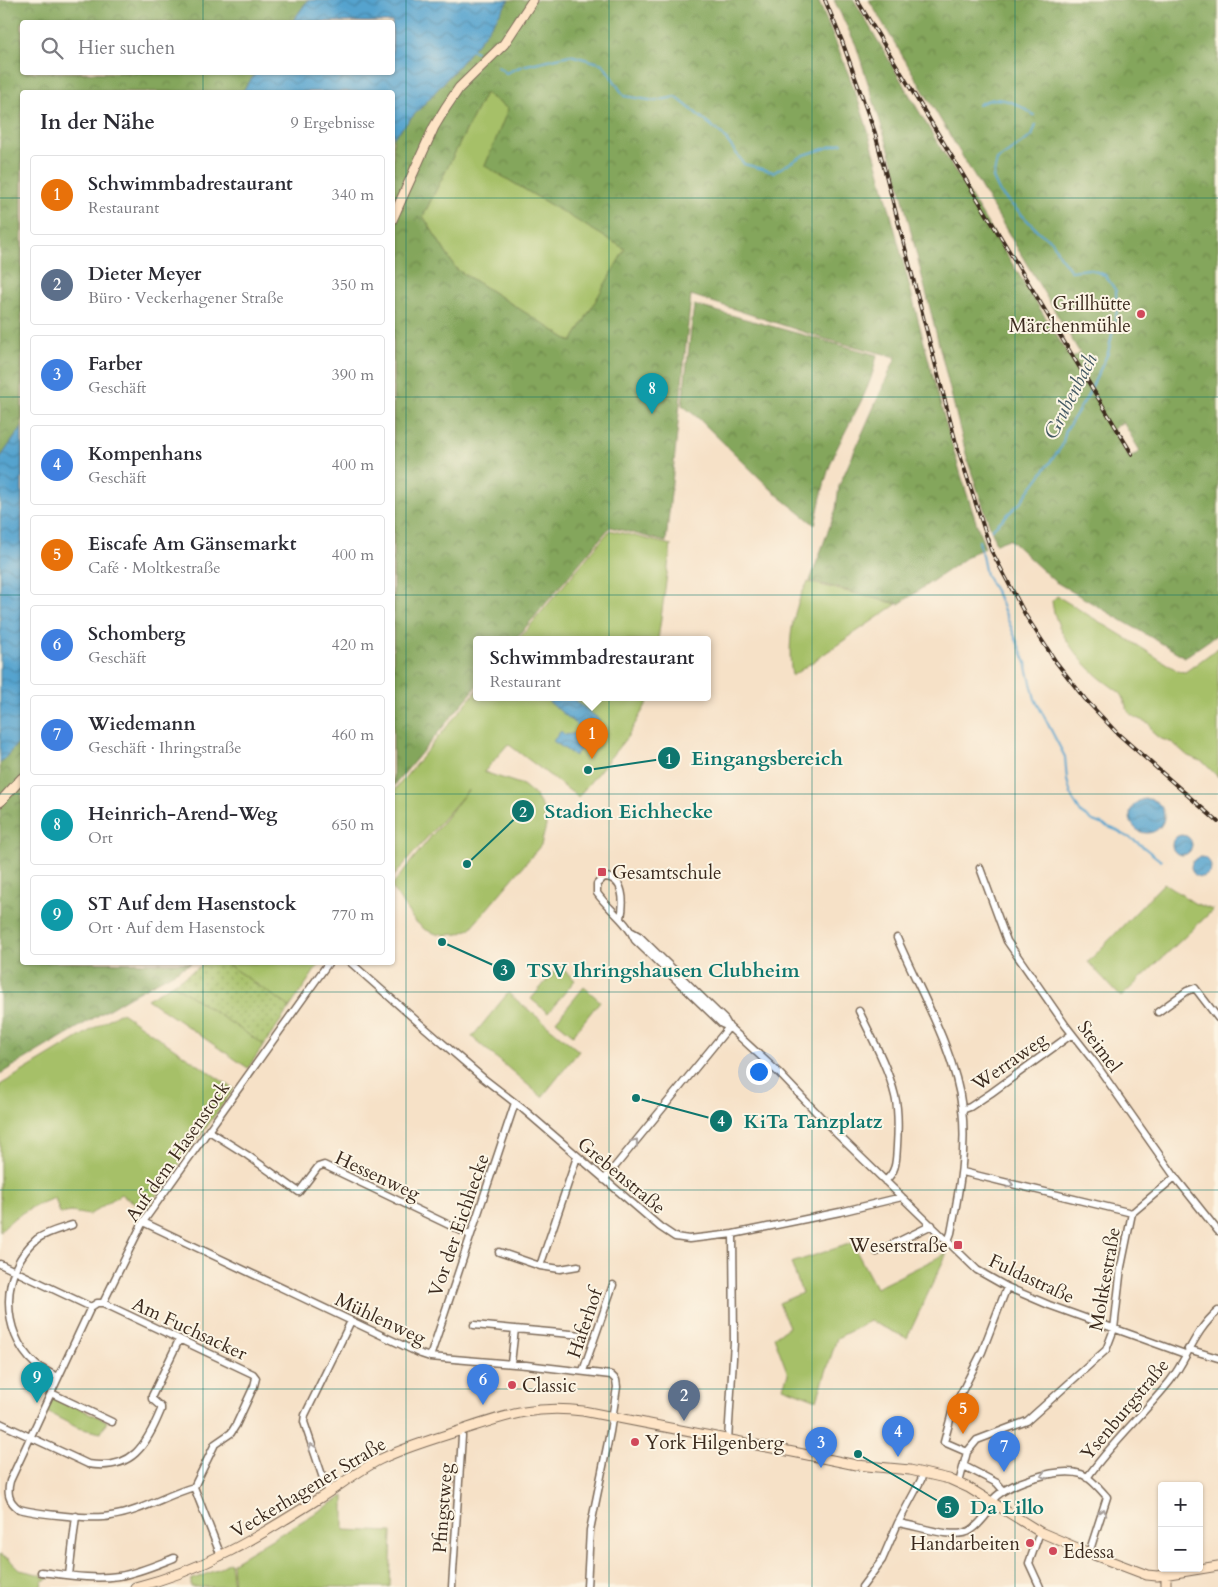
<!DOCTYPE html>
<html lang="de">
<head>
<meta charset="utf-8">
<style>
	:root { --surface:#fff; --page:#f7f7f7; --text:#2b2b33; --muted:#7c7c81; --line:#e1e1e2; --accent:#d1495b }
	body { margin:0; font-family:Cardo,serif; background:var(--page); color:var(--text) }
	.controls { position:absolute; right:15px; bottom:15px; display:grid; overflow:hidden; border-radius:5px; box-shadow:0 1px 4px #0004 }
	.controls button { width:45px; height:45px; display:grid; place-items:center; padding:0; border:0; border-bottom:1px solid var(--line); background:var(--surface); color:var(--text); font:25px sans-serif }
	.you { position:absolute; left:758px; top:1071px; width:18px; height:18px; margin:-12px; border:4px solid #fff; border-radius:50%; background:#1a73e8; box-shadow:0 0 0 8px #1a73e833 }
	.badge { display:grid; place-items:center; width:32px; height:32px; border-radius:50%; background:var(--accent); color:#fff; font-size:16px; font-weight:700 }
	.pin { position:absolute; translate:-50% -41px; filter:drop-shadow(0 1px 2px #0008) }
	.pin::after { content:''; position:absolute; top:26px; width:18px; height:15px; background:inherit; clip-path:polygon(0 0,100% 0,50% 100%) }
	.popup { position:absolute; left:473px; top:636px; width:238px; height:65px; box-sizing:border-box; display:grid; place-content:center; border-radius:5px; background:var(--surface); filter:drop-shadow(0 1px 4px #0005); font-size:16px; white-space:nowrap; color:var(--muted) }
	.popup b { font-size:19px; color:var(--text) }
	.popup::after { content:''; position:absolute; left:50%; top:100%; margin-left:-10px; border:10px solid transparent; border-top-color:var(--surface) }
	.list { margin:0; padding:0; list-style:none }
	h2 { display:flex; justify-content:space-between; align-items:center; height:65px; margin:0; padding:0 20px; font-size:21px }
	h2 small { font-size:16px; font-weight:400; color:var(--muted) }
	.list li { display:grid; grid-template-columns:32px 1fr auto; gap:15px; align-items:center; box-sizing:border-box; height:80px; margin:0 10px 10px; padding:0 10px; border:1px solid var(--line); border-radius:5px }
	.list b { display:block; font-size:19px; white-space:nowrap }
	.list p { margin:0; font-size:16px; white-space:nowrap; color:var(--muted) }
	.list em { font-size:16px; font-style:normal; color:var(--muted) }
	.icon { flex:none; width:28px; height:28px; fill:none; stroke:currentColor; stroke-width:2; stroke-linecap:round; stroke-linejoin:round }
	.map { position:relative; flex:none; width:1218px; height:1587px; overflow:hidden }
	.search { position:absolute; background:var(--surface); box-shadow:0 1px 4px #0004; left:20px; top:20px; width:375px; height:55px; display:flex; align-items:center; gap:12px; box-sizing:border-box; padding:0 18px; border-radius:5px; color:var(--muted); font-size:19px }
	.panel { position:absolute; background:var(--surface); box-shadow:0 1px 4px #0004; left:20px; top:90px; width:375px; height:875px; border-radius:5px }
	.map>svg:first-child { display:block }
</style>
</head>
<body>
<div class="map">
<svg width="1218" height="1587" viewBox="0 0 1218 1587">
	<defs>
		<pattern id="forest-crowns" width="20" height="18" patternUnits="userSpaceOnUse" patternTransform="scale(1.25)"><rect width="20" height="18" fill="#84a65c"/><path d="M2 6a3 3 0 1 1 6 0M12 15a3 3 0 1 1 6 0" fill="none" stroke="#6d874b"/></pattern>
		<pattern id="garden-dots" width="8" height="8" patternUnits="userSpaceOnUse" patternTransform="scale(1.25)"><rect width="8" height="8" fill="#a6c067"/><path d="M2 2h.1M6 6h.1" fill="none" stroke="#889c54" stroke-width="1.8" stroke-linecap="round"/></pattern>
		<pattern id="water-waves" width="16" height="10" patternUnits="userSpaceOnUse" patternTransform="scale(1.25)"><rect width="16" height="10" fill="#55a3ce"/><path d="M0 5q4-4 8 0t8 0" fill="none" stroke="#4885a7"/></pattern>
	</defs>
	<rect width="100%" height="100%" fill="#fcf5e5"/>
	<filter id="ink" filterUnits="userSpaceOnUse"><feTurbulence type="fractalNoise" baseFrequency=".02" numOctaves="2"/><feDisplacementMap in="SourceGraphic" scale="10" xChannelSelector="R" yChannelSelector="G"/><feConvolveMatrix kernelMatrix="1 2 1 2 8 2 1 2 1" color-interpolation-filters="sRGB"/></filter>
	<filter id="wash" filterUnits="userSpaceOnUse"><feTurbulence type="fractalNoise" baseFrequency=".0096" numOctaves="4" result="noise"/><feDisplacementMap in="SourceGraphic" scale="20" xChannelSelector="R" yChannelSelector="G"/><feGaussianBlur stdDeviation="1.12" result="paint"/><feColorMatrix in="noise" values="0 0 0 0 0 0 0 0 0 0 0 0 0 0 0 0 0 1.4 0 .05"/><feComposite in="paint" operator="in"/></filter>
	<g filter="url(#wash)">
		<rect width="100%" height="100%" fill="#f6e1c7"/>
		<!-- green -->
		<path fill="#a6c067" stroke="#707542" d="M485,93L509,109L485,166L626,249L572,342L456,269L423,216Z
			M610,530L671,545L658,640H518Z
			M808,582L897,604L792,676C787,646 792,608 808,582Z
			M1057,596L1126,638L1178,671L1185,672L1188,670L1218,648V777L1203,762L1188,756L1173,743L1159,738L1153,733L1149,723C1141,720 1130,717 1127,709C1124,702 1125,697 1119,692C1113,687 1106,683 1100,678C1078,659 1055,631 1052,601Z
			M477,690V698H650L628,736L578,797L508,744L484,772L523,785L534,794L543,808L546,826L541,845L470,929L459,934L443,935L441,933L439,935L424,929L413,919L392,888L393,884L469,789L393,877V792Z
			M1164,883L1194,903L1213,910L1121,997L1088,962Z
			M225,963H320L290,1007Z
			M559,966L575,980L548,1013L531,999Z
			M173,984L264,1045L248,1068L147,999Z
			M584,987L600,1001L573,1035L556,1021Z
			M508,993L579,1051L542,1097L472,1037Z
			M119,1013H122L234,1089L146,1210L121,1194L89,1215L71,1212L60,1214L55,1198C34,1205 16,1214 0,1231V1085Z
			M852,1243L876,1288L947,1253L907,1338L870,1321L837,1338L817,1400L783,1387L788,1374L774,1337L789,1327L779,1303L802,1293L791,1263Z
			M51,1395L107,1421L101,1433L78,1428L45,1411Z
			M344,1496V1530L392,1532L390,1587H234L232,1563Z
			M0,1555L9,1559L20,1570L42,1575V1577H48V1579L42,1581L41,1587H0Z
			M230,1562L233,1587H191V1580L216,1570Z"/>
		<!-- forest -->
		<path fill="url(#forest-crowns)" stroke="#60683d" fill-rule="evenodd" d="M0,0H308L292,22H22V72L256,73L242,92H22V427L0,458Z
			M509,0H818C836,43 855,87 868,131C908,270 937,412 985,548L973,553L899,604L810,581L836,509L839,486L896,357L825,339L691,295L666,542L610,527L515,640H477V686L393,787V138C432,95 477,49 509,0ZM485,93L508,109L485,166L625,249L572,342L456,269L423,216Z
			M834,0H854L934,137L1071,359L1080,353L869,0H1218V634L1185,657L1054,581L1009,539L996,544L968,462L897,175L856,45ZM1123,422L1140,451L1130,458L1113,429Z
			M694,305L877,355C871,388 856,410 841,440C827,466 821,496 815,525L775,493L697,417L682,405Z
			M22,738V962L191,963L129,997L0,1074V764Z"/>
		<!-- garden -->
		<path fill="url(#garden-dots)" stroke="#707542" d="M207,962L225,963L290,1007L264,1045L173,984Z"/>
		<!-- water -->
		<path fill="url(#water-waves)" stroke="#486676" d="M308,0H509C477,49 432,95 393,138L392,92H242L256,73L392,72V22H292Z
			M22,427V738L0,764V458Z
			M551,698H572L600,720L581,743V748L575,756L553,741L561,731L565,735L578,733L582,729L548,701Z
			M1130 816a17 17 0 1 1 34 0a17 17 0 1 1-34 0Z
			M1172 845a10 10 0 1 1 20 0a10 10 0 1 1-20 0Z
			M1191 867a10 10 0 1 1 20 0a10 10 0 1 1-20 0Z"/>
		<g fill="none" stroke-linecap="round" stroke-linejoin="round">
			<!-- stream -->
			<path stroke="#55a3ce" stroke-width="2" d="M471,49L476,52
				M497,66L506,73L522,66L570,55L603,64L624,96L655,101L676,97L723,135L744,164L774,172L804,155L842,143
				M978,105C997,92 1018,103 1034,115
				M991,530L1020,503L1062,446L1066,430L1087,397L1108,353L1117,311L1116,291L1105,275L1089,269L1071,271L1059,255L1052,241L1040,233L1000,193L993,178L997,160L1032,136L1036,125
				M979,541L986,575L998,596L1026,663L1035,699L1065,757L1067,780L1072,798L1081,813L1093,821L1116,830L1137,842L1161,861"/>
		</g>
	</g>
	<g filter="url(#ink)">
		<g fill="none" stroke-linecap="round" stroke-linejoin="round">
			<!-- street casing -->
			<g stroke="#7c6a59" stroke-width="9">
				<path id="street" d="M980,868L1007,941L1066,1026L1095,1063L1175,1177L1218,1231
					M621,918C624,903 625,877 604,877L597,884V893C609,910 627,921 635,940L722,1024L729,1027
					M632,932L639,936L725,1020L729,1027L779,1073L836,1133L977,1270L1007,1287L1049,1305L1185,1354
					M897,938C920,992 955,1050 962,1108C967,1151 959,1191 951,1233L948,1241
					M350,962L418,1022L483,1078L523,1109L660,1227L675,1237L689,1239L733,1234L734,1342L728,1440
					M859,1011C872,1038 888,1067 895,1096C899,1112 898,1130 897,1146C896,1160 897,1171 885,1181
					M1158,1012L1187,991L1195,988L1218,1018
					M962,1110L970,1107L991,1093L1072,1034
					M209,1131L247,1155L299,1192L318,1167L324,1165L470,1235
					M963,1172L1132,1213
					M604,1180L729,1027
					M143,1222L421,1354L430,1357L526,1365L611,1375L616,1380L617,1387L610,1432L590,1530L587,1587
					M733,1234L840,1212L902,1197
					M499,1252L540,1266L560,1269L578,1266
					M877,1252L932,1225
					M0,1264L91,1307
					M540,1266L577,1157
					M103,1303L253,1374L256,1378L254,1386L236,1425L231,1433L215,1444L194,1487
					M474,1325L515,1329
					M1188,1349L1218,1358
					M430,1357L515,1103
					M511,1363L515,1329L582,1335
					M583,1371L613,1285
					M58,1377C51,1373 42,1370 35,1364C0,1332 0,1270 37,1239C47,1232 60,1229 72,1225
					M51,1393L112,1422
					M0,1423L88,1464C132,1471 146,1446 161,1410V1407L152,1399V1396L179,1340
					M967,1452L944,1442L953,1409L982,1352L1007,1287
					M964,1466L997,1483L1003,1490
					M1087,1478C1111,1443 1144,1414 1170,1381C1188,1358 1194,1331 1218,1311
					M959,1483L967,1452L977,1440L1027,1421L1106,1350L1114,1329L1121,1267L1132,1213L1175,1177
					M194,1487C166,1495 140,1512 111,1516C91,1520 39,1514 19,1509C8,1501 7,1493 10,1481L91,1307L97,1303H103L143,1222L329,962
					M194,1487L221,1556
					M330,1492L324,1481L304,1422L305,1415L351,1321
					M991,1502C1005,1483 1058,1467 1081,1474C1090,1477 1101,1490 1107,1497L1089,1553
					M898,1523C917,1525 954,1541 971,1530C981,1524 987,1513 995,1504
					M41,1572C66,1575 93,1580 119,1576C138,1573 156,1565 174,1558
					M69,1575L76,1516
					M452,1587L462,1436L460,1431
					M862,1587L882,1560L898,1523L921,1480L923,1473
					M1040,1587L1029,1563L1040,1532"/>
			</g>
			<!-- secondary casing -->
			<g stroke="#7c6a59" stroke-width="11">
				<path id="secondary" d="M392,220L434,127L446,107L459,88L504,44L533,0
					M0,802L22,778
					M135,1587C205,1570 258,1537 318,1499C339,1486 358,1471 379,1460C407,1446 438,1438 468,1428C510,1414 538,1405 583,1411L798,1453L856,1465L910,1470L949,1479L969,1488L1040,1532L1089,1553L1147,1575L1157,1576L1218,1566
					M1166,1587V1574"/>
			</g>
			<!-- street -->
			<use href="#street" stroke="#fff" stroke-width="6"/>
			<!-- secondary -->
			<use href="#secondary" stroke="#fee4c6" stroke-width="9"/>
			<!-- rail casing -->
			<g stroke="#3b2a1e" stroke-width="4">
				<path id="rail" d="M825,0L842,41L875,133L956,443L991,550L1026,616L1056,662L1085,699L1117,733L1218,822
					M857,0L1132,454"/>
			</g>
			<!-- rail -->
			<use href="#rail" stroke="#fcf5e5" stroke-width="2" stroke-dasharray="5.5" stroke-linecap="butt"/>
		</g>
		<!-- one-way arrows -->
		<defs><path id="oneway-chevron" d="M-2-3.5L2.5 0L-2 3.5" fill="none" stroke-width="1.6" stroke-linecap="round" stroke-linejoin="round" transform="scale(1.25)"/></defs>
		<g stroke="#a79f9a">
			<use href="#oneway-chevron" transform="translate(635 1142) rotate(-51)"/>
			<use href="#oneway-chevron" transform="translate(1010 1184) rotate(15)"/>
			<use href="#oneway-chevron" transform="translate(312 1447) rotate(-108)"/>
			<use href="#oneway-chevron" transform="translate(1044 1475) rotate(162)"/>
			<use href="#oneway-chevron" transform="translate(1103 1512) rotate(-71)"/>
		</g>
	</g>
	<!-- grid -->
	<path fill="none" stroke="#0f766e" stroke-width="1" stroke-opacity="0.55" d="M203,0V22M406,0V1587M609,0V1587M812,0V1587M1015,0V1587M203,72V92M0,198H22M392,198H1218M0,397H22M392,397H1218M0,595H22M392,595H1218M0,794H22M392,794H1218M203,962V1587M0,992H1218M0,1190H1218M0,1389H1218"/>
	<!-- markers -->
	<g fill="#d1495b" stroke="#fcf5e5" stroke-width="2">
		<circle cx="1141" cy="314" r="5"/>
		<rect x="597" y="867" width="10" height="10" rx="2.5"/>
		<rect x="953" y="1240" width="10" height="10" rx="2.5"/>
		<circle cx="512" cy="1385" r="5"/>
		<circle cx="635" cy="1442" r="5"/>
		<circle cx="1030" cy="1543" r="5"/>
		<circle cx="1053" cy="1551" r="5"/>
	</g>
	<g text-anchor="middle" stroke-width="4" stroke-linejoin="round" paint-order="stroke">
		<!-- poi labels -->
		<g font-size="19" fill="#3b2a1e" stroke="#fcf5e5" text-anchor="start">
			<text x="1131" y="310" text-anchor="end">Grillhütte<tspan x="1131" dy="22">Märchenmühle</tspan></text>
			<text x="612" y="879">Gesamtschule</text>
			<text x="948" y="1252" text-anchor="end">Weserstraße</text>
			<text x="522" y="1392">Classic</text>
			<text x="645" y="1449">York Hilgenberg</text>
			<text x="1020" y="1550" text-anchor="end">Handarbeiten</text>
			<text x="1063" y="1558">Edessa</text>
		</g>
		<!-- street labels -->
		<g font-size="19" fill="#3b2a1e" stroke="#fcf5e5">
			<text transform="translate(1100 1046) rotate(53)" y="7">Steimel</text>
			<text transform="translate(1009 1061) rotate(-35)" y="7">Werraweg</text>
			<text transform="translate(177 1151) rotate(-55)" y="7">Auf dem Hasenstock</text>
			<text transform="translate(378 1175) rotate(25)" y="7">Hessenweg</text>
			<text transform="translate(622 1175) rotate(40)" y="7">Grebenstraße</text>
			<text transform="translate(458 1225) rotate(-71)" y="7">Vor der Eichhecke</text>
			<text transform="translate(1032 1278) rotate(25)" y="7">Fuldastraße</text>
			<text transform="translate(1104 1279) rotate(-80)" y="7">Moltkestraße</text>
			<text transform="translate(381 1318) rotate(25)" y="7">Mühlenweg</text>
			<text transform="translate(584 1323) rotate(-71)" y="7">Haferhof</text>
			<text transform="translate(190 1328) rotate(25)" y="7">Am Fuchsacker</text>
			<text transform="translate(1124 1409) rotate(-50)" y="7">Ysenburgstraße</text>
			<text transform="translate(308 1487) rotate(-31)" y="7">Veckerhagener Straße</text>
			<text transform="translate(442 1508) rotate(-86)" y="7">Pfingstweg</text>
		</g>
		<!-- water labels -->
		<g font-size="20" font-style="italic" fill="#455a64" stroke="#fcf5e5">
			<text transform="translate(1070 396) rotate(-63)" y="7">Grubenbach</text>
		</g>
	</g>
	<!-- callouts -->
	<path fill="none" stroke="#0f766e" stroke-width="2" d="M588 770L669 758M467 864L523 811M442 942L504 970M636 1098L721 1121M858 1454L948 1507"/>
	<g fill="#0f766e" stroke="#fcf5e5" stroke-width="2">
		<circle cx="588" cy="770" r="5"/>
		<circle cx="467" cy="864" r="5"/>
		<circle cx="442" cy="942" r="5"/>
		<circle cx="636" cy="1098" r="5"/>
		<circle cx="858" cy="1454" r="5"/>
		<circle cx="669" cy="758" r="12"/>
		<circle cx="523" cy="811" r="12"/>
		<circle cx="504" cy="970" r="12"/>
		<circle cx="721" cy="1121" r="12"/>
		<circle cx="948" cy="1507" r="12"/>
	</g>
	<g font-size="15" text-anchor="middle" font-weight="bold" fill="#fff">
		<text x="669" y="764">1</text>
		<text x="523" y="817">2</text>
		<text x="504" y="975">3</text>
		<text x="721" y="1126">4</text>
		<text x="948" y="1513">5</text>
	</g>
	<g font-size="20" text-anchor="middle" font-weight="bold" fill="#0f766e" stroke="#fcf5e5" stroke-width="4" stroke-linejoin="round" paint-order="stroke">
		<text x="767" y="765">Eingangsbereich</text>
		<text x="629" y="818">Stadion Eichhecke</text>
		<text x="663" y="977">TSV Ihringshausen Clubheim</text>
		<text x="813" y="1128">KiTa Tanzplatz</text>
		<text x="1007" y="1514">Da Lillo</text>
	</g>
</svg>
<div class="controls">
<button>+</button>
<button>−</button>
</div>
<div class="you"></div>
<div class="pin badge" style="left:592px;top:759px;background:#e8710a">1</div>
<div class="popup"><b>Schwimmbadrestaurant</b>Restaurant</div>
<div class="pin badge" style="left:684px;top:1421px;background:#5c6f8a">2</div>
<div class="pin badge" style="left:821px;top:1468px;background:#3f7fe0">3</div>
<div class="pin badge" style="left:898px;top:1457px;background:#3f7fe0">4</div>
<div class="pin badge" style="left:963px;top:1434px;background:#e8710a">5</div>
<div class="pin badge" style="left:483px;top:1405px;background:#3f7fe0">6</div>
<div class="pin badge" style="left:1004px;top:1472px;background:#3f7fe0">7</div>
<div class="pin badge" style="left:652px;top:414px;background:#0f9aa8">8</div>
<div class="pin badge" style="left:37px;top:1403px;background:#0f9aa8">9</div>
<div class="search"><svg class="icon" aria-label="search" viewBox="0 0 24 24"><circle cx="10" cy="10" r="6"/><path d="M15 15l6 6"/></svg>Hier suchen</div>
<section class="panel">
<h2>In der Nähe<small>9 Ergebnisse</small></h2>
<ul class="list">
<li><span class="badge" style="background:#e8710a">1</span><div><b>Schwimmbadrestaurant</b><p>Restaurant</p></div><em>340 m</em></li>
<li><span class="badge" style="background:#5c6f8a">2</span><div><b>Dieter Meyer</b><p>Büro · Veckerhagener Straße</p></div><em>350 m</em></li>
<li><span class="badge" style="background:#3f7fe0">3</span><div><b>Farber</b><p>Geschäft</p></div><em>390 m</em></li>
<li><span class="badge" style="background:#3f7fe0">4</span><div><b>Kompenhans</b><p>Geschäft</p></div><em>400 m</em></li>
<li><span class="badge" style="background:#e8710a">5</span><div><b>Eiscafe Am Gänsemarkt</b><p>Café · Moltkestraße</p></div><em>400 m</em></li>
<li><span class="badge" style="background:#3f7fe0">6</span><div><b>Schomberg</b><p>Geschäft</p></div><em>420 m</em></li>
<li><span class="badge" style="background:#3f7fe0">7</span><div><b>Wiedemann</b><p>Geschäft · Ihringstraße</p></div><em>460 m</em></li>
<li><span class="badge" style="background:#0f9aa8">8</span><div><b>Heinrich-Arend-Weg</b><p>Ort</p></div><em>650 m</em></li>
<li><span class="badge" style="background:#0f9aa8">9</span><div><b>ST Auf dem Hasenstock</b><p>Ort · Auf dem Hasenstock</p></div><em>770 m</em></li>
</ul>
</section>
</div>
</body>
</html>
